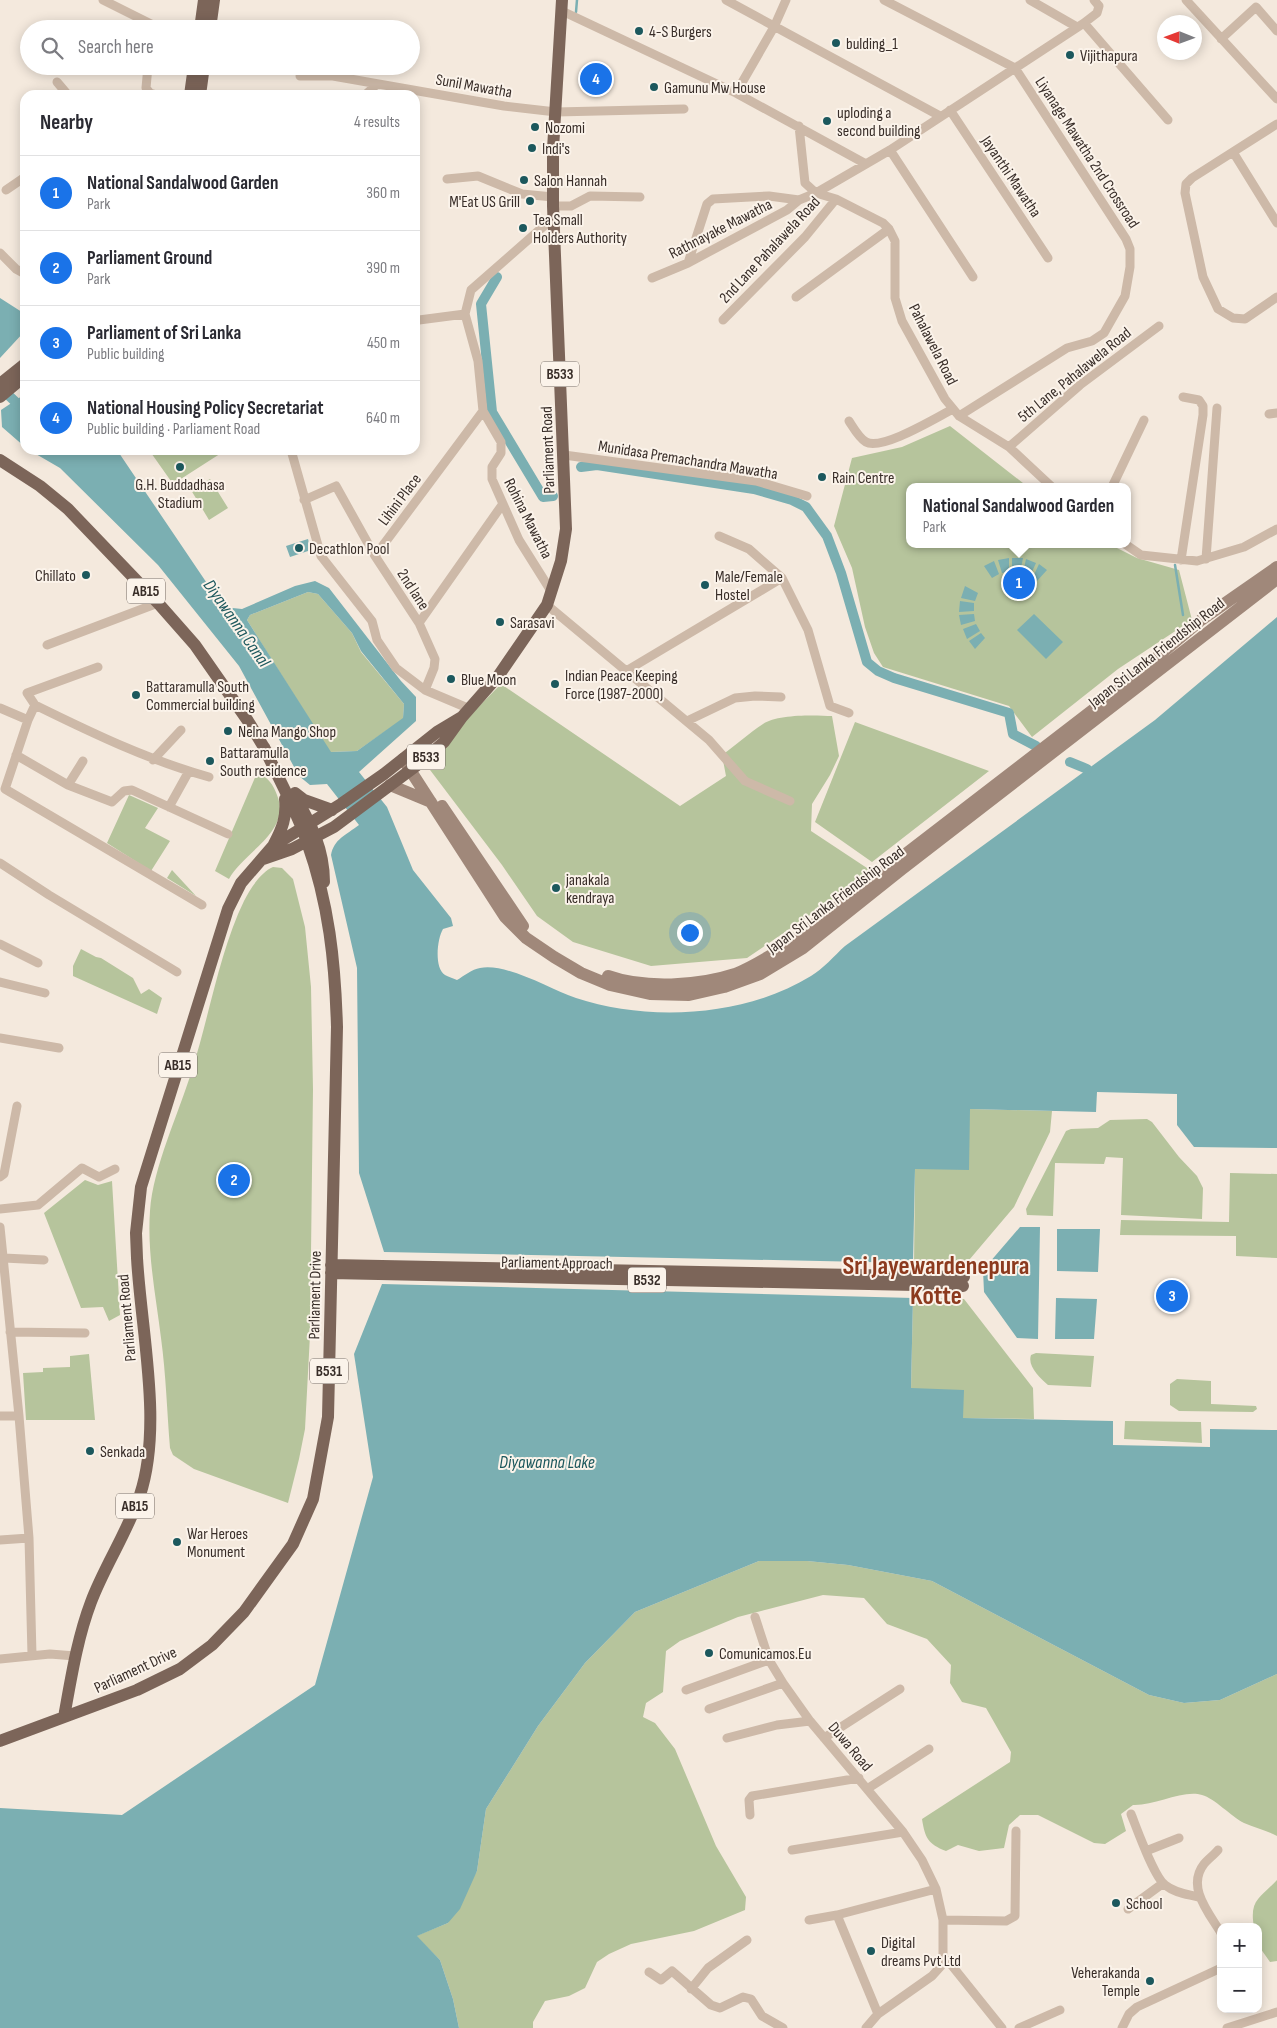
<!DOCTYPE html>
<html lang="en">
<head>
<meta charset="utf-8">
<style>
	:root { --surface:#fff; --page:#f2f2f3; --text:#2b2b33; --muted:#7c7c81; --line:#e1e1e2; --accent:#1a73e8 }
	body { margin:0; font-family:"Sofia Sans Condensed",sans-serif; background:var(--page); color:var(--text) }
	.controls { position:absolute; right:15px; bottom:15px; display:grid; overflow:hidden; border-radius:10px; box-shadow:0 2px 12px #0003 }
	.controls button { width:45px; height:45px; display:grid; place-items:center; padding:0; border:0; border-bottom:1px solid var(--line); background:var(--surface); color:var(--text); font:25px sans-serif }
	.compass { position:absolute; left:1157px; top:15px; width:45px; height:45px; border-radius:50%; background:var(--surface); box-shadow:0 2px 12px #0003; rotate:271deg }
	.you { position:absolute; left:689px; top:932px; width:18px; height:18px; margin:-12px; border:4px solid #fff; border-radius:50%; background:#1a73e8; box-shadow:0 0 0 8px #1a73e833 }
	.badge { display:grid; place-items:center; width:32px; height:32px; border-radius:50%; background:var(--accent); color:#fff; font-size:16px; font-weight:700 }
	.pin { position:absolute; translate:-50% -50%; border:2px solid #fff; box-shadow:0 1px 5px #0006 }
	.popup { position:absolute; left:906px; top:483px; width:225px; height:65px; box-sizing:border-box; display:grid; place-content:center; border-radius:10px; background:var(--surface); filter:drop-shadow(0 1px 4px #0005); font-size:16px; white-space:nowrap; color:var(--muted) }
	.popup b { font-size:19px; color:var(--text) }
	.popup::after { content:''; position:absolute; left:50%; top:100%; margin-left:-10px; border:10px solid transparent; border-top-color:var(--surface) }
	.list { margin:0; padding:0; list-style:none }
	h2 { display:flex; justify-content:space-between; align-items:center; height:65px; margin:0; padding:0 20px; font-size:21px }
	h2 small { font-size:16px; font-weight:400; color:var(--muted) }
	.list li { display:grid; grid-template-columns:32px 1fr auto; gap:15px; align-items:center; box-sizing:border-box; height:75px; padding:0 20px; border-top:1px solid var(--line) }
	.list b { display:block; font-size:19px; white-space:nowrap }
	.list p { margin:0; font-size:16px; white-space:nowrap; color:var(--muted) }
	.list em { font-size:16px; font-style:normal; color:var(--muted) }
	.icon { flex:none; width:28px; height:28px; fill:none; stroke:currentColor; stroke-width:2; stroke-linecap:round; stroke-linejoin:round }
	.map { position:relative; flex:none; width:1277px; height:2028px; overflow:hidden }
	.search { position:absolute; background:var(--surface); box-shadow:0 2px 12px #0003; left:20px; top:20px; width:400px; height:55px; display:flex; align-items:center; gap:12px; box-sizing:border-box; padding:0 18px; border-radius:28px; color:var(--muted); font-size:19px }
	.panel { position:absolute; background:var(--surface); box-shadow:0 2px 12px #0003; left:20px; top:90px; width:400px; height:365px; border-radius:15px }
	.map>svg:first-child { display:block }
</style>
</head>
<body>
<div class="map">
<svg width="1277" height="2028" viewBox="0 0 1277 2028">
	<rect width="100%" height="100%" fill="#f4e9dd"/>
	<!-- green -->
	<path fill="#b6c49c" d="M950,426L1028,487H910V544H1109L1137,558L1179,570L1192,620L1118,669L1032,737L1009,706L883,667L874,653L865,627L852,568L834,526L852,458L902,447Z
		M149,450H226L173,484Z
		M210,479L228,508L209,520L191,490Z
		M308,592L318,594L352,633L361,652L404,704L403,719L357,751L330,752L247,620L250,615Z
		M501,684L680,806L726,776L722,755C736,745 749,733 763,724C777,714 814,715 832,716L839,756L830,775L812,804L811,831L873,872L747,958L651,966L573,942L537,916L502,865L424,762Z
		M855,722L989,771L872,862L815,822Z
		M257,773C268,777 273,784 277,795C292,832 243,852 229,879L215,871Z
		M129,795L158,808L145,828L170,841L151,871L107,843Z
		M273,867L282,868L293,879L305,927L311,987L313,1089L310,1335L305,1429L299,1459L288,1503L194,1469L173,1455L170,1448C167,1411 166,1375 161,1338C156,1297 147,1253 150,1211C153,1167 179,1113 192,1070C209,1017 220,950 244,901C250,889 261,872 273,867Z
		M172,870L196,896L167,878Z
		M81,949L96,957L101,958L133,978L141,994L149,989L162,998L157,1014L73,976V966Z
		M970,1109L1052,1111L1050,1132L1014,1207L964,1266H914L915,1168Z
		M1147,1119L1152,1122L1179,1157L1197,1176L1203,1188L1202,1219L1121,1215L1123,1158L1106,1157L1104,1164L1055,1163L1053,1216L1027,1215L1026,1209L1066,1131L1071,1129L1098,1128L1110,1120Z
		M1230,1173L1277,1174V1258L1236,1256V1236L1120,1235L1121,1220L1229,1222Z
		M85,1180L98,1185L112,1181L120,1315L109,1321L103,1307L81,1308L44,1213Z
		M913,1298L964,1299L1033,1388L1034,1419L963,1418L911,1389Z
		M1036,1353L1094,1356L1091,1387L1048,1385C1040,1378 1027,1366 1031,1355Z
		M89,1354L95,1420H26L23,1373L43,1372V1368L70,1367V1356Z
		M1177,1379L1211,1381V1404L1256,1406L1257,1409L1253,1412L1179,1411L1170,1405V1384Z
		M1125,1421L1201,1422L1202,1443L1124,1439Z
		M759,1561H807L848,1565L932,1581L1149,1695L1184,1703L1220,1700L1277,1674V1836C1266,1830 1255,1828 1244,1823C1232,1817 1214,1798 1202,1795C1184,1789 1154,1806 1133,1805L1121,1814L1126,1831L1105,1844L1094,1843L1038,1815H1020L1009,1825L1004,1848L979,1851L958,1845L946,1851C928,1844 925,1838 922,1819L1010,1762L1011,1752L986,1708L962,1702L950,1683L951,1665L927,1639L887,1624L864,1598L823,1595L738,1617L680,1641L666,1651L663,1692L646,1703L643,1717L655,1723L675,1749L716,1846L746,1897L745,1910L694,1931L631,1944L609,1954L597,1962L585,1988L569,1996L545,2001L533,2022V2028H459L453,1999L440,1960L416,1936L448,1923L477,1871L486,1809L538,1726L585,1663L635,1612Z
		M1277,1880V1961L1270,1962L1258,1945V1927H1254C1249,1900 1260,1898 1277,1880Z"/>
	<!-- water -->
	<path fill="#7bafb2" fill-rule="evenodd" d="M0,298L25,314L24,332L0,358Z
		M25,394V447L2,427L1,410Z
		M29,450H117L223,607L242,609L295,586L315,581L329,588L401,681L416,697V721L359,772L387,807L413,870L451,918L453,926L443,929C437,939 434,968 445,975C448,977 453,978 457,980C464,976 472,969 480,968C508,963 549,989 576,998C648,1022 745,1017 811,976C823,969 834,956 845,946L1155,720L1277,617V1148L1194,1147L1177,1125V1094L1097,1092L1096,1112L970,1109L969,1170L915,1169L913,1263L384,1252L359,1173L357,968L331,855C334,839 346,835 359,825L327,784L310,785L299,776L239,666L158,565L60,468ZM308,592L318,594L352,633L361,651L404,704L403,718L357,751L331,752L247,620L250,615Z
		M308,539L311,550L290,557L286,546Z
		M1009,558V572L1002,573L998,560Z
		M1012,558H1023L1020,573L1012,572Z
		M1026,559L1036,563L1030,576L1023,573Z
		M994,561L999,574L992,578L984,566Z
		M1039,564L1047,570L1037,581L1033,577Z
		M965,586L978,593L975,601L961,598Z
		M960,601L974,603V611L959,612Z
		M974,614L975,621L961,625L959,615Z
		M1034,614L1063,642L1046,659L1017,630Z
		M976,624L980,631L967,639L963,629Z
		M981,633L985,638L975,649L969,641Z
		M1020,1227H1040L1038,1339L1017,1338L984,1292L983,1270Z
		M1057,1229H1100L1098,1272L1057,1271Z
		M382,1284L913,1298L911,1388L964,1390L963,1418L1113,1421V1445L1210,1447V1429L1277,1430V1674L1220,1700L1184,1703L1149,1695L932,1581L848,1565L807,1561H759L635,1612L585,1663L538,1726L486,1809L477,1871L460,1909L448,1923L417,1936L440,1960L453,1999L459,2028H0V1808L122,1815L315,1685L373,1477L354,1354Z
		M1056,1298L1097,1299L1094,1339H1055Z"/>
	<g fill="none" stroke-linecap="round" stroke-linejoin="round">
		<!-- stream -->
		<path stroke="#7bafb2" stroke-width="2.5" d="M576,12L577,0
			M1175,565L1183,615"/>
		<!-- canal -->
		<path stroke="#7bafb2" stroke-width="10" d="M497,277L481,304L492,412L543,497L553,496
			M1,388L25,411
			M581,467L597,465L754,489L792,500L806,507L827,536L841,573L867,662L878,671L894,678L1009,713L1013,734L1036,746
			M1070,762L1087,769"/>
		<!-- minor -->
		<path stroke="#cdb9a8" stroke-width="9" d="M103,0L151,24V29
			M726,0L940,116
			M884,0L1015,68L1126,239L1130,249V267L1125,296L1104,333L1092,341L1067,348L959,416
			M1030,0L1077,27
			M1186,0L1277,99
			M562,11L736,93L866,164
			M1084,23L1168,120
			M1221,39L1256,7L1277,31
			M148,66L146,88L150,93L156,95
			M300,76H333L504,106L556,112L684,109
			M57,82L68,95
			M736,93L774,27L786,0
			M365,95L376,85
			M950,110L1048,258
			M1277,124L1192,178L1186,184L1185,193L1203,277L1218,309L1233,318L1245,319L1277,297
			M799,126L805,183L816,193L836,199L883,223L889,229L895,241V298L902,321L945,399L959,416L1009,447L1052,487
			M890,150L973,277
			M1233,152L1277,223
			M447,179L478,176L522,194L553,197
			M6,190L25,177
			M553,206H571L590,196L640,197
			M0,253L16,269L25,274
			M688,263L707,204L713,199L769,196L799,200L816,193L890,150L1084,23L1097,13L1099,6L1094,0
			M652,278L688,263L787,210L799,200
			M796,297L889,229
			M465,314L478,361L483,411L501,442V453L492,467V479L519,540L551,591
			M415,319L419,320L465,314L471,290L553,218
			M723,320L805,237L836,199
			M1269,414L1277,413
			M849,421C853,427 859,438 866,442C882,451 937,417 953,409
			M1009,447L1080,385L1159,326
			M291,450L321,556L372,621L377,640L396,668L425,690L470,709
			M564,455L756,481L807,496
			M1112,487L1144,420
			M304,500L336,486L375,556L419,623L435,659L434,668L425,690
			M719,536L749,549L782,578L808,630L830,706L849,713
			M1125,544L1141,555L1197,561L1244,547L1277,529
			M375,556L483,411
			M1206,559L1217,408
			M1181,560L1203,415V406L1199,400L1183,397
			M547,605L709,740L745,781L790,801
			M419,623L502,505
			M47,645L158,603
			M626,671L782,578
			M35,705C92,733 148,760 209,777
			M0,708L28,720L5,789L202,905
			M28,720L35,705L27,693L98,667
			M687,721L735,698L755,696L781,697
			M16,755L68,785L112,802L124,791L132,790L228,834
			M153,760L181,730
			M68,785L83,761
			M169,807L189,771
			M0,863L49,895L177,972
			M0,944L38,963
			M0,982L45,993
			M0,1038L59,1048
			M0,1177L4,1174L17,1106
			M0,1209L38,1205L82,1168L99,1177L115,1169
			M0,1227L19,1416L29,1538L32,1655
			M4,1258L44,1260
			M10,1332L85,1333
			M0,1416H19
			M0,1540L29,1538
			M755,1617L769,1660L783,1683L810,1721L903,1832L922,1860L936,1889L943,1920V1958L941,1966L932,1976L878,2014L866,2028
			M0,1659L50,1654L75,1656
			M686,1690L769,1660
			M709,1709L783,1683
			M727,1738L777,1725L810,1721
			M824,1738L900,1689
			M867,1789L929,1749
			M1131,1814C1137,1829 1154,1877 1165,1885C1175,1893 1187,1894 1198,1897
			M750,1815L749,1800L752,1796L859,1778
			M792,1850L903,1832
			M1218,1850C1214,1855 1208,1859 1204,1864C1186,1887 1209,1913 1221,1933
			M1146,1851L1179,1838
			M1128,1909L1162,1884
			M837,1915L878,2014
			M809,1920L837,1915L936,1889
			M943,1920L1006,1921L1015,1916L1016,1831
			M943,1958L949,1962L1002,2028
			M649,1972L661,1980L672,1971L711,2005L720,2008L743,1997L751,1999L762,2016L783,2028
			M691,1989L708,1968L747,1940
			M1019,2028L1060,2010
			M1122,2028L1129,2014L1137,2007L1221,1968
			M1227,2028L1277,2012"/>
		<!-- secondary -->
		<path stroke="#a0887a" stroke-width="12" d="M403,759L505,917L526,938L554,957L581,973L610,985L650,994L689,995L724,987L760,974L803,948L902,869L1277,579
			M390,785L431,802
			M442,806L523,926
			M608,976C644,989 699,986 735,974C753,967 770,956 786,946L1111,696L1201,620L1277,567"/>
		<!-- primary -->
		<path stroke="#7c6559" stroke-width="12" d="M200,29L204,0
			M210,29L214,0
			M190,95L194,66
			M200,95L204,66
			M0,384L25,364
			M0,397L25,376
			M0,460L40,486L68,509L158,603L195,645L248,721L268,754
			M295,793L304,800L332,810
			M295,796C311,824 324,849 324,882
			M274,844C282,829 287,817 285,799
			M263,859L292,849L334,827L416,766L444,742L462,717L499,675L547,605L561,561L566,529L553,206V149L562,0
			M331,1265L964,1277
			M331,1273L963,1286
			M64,1717C71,1679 77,1639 91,1602C104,1567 128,1531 140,1495C163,1425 141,1331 137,1258L136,1233L141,1187L228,909L241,883L273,846L341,804L384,774L437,732L462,717
			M0,1741L137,1690L180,1669L212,1645L244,1612L293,1544L313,1499L328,1417L337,1027C335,961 329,904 307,842C296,809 278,778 264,747"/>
	</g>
	<!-- markers -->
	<g fill="#1c585d" stroke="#fbf3ea" stroke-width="2">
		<circle cx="639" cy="31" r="5"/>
		<circle cx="836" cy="43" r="5"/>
		<circle cx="1070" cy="55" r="5"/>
		<circle cx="654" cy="87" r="5"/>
		<circle cx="827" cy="121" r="5"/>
		<circle cx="535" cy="127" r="5"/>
		<circle cx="532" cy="148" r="5"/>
		<circle cx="524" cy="180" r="5"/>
		<circle cx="530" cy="201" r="5"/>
		<circle cx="523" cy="228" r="5"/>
		<circle cx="180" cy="467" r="5"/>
		<circle cx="822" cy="477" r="5"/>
		<circle cx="299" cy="548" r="5"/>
		<circle cx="86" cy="575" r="5"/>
		<circle cx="705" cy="585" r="5"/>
		<circle cx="500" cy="622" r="5"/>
		<circle cx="451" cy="679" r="5"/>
		<circle cx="555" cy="684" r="5"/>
		<circle cx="136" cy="695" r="5"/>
		<circle cx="228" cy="731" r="5"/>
		<circle cx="210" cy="761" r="5"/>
		<circle cx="556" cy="888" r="5"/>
		<circle cx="90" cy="1451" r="5"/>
		<circle cx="177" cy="1542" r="5"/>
		<circle cx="709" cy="1653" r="5"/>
		<circle cx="1116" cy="1903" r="5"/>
		<circle cx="871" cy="1951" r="5"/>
		<circle cx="1150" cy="1981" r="5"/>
	</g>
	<g text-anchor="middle" stroke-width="4" stroke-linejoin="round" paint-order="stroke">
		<!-- shield labels -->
		<g fill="#fbf3ea" stroke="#736963" stroke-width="1">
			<rect x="541" y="361.5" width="38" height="25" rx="4"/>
			<rect x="127" y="578.5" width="38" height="25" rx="4"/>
			<rect x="407" y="744.5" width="38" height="25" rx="4"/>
			<rect x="159" y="1052.5" width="38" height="25" rx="4"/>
			<rect x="628" y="1267.5" width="38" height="25" rx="4"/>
			<rect x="310" y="1358.5" width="38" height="25" rx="4"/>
			<rect x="116" y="1493.5" width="38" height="25" rx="4"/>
		</g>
		<g font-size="15" font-weight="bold" fill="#392e29">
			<text x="560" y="379">B533</text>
			<text x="146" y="596">AB15</text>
			<text x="426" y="762">B533</text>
			<text x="178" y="1070">AB15</text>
			<text x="647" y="1285">B532</text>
			<text x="329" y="1376">B531</text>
			<text x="135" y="1511">AB15</text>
		</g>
		<!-- poi labels -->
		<g font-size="16" fill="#392e29" stroke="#fbf3ea" text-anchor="start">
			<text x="649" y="37">4-S Burgers</text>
			<text x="846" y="49">bulding_1</text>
			<text x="1080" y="61">Vijithapura</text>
			<text x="664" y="93">Gamunu Mw House</text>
			<text x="837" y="118">uploding a<tspan x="837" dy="18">second building</tspan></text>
			<text x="545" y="133">Nozomi</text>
			<text x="542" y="154">Indi's</text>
			<text x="534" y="186">Salon Hannah</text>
			<text x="520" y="207" text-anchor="end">M'Eat US Grill</text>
			<text x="533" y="225">Tea Small<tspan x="533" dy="18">Holders Authority</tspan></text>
			<text x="832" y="483">Rain Centre</text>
			<text x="180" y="490" text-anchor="middle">G.H. Buddadhasa<tspan x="180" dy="18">Stadium</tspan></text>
			<text x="309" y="554">Decathlon Pool</text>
			<text x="76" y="581" text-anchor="end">Chillato</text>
			<text x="715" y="582">Male/Female<tspan x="715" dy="18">Hostel</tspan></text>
			<text x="510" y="628">Sarasavi</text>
			<text x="565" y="681">Indian Peace Keeping<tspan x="565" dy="18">Force (1987-2000)</tspan></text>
			<text x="461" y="685">Blue Moon</text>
			<text x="146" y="692">Battaramulla South<tspan x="146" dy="18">Commercial building</tspan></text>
			<text x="238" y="737">Nelna Mango Shop</text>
			<text x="220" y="758">Battaramulla<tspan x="220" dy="18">South residence</tspan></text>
			<text x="566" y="885">janakala<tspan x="566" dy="18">kendraya</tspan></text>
			<text x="100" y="1457">Senkada</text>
			<text x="187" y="1539">War Heroes<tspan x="187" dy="18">Monument</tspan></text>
			<text x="719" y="1659">Comunicamos.Eu</text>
			<text x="1126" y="1909">School</text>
			<text x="881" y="1948">Digital<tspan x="881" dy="18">dreams Pvt Ltd</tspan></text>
			<text x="1140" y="1978" text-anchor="end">Veherakanda<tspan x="1140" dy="18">Temple</tspan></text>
		</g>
		<!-- street labels -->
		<g font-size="16" fill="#392e29" stroke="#fbf3ea">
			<text transform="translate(474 85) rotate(10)" y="6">Sunil Mawatha</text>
			<text transform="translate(1088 152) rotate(57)" y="6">Liyanage Mawatha 2nd Crossroad</text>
			<text transform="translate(1012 176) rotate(56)" y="6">Jayanthi Mawatha</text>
			<text transform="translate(720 228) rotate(-27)" y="6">Rathnayake Mawatha</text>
			<text transform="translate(769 249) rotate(-47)" y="6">2nd Lane Pahalawela Road</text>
			<text transform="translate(934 344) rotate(63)" y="6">Pahalawela Road</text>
			<text transform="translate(1074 374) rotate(-39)" y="6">5th Lane, Pahalawela Road</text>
			<text transform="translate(547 450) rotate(-92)" y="6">Parliament Road</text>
			<text transform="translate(688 459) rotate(9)" y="6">Munidasa Premachandra Mawatha</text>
			<text transform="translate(399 499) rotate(-53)" y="6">Lihini Place</text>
			<text transform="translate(529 518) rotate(63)" y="6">Rohina Mawatha</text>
			<text transform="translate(414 589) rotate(57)" y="6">2nd lane</text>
			<text transform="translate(1156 652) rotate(-38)" y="6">Japan Sri Lanka Friendship Road</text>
			<text transform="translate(835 899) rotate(-37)" y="6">Japan Sri Lanka Friendship Road</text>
			<text transform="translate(557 1262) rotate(1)" y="6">Parliament Approach</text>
			<text transform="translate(314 1295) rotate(-89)" y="6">Parliament Drive</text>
			<text transform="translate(126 1318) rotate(-95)" y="6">Parliament Road</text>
			<text transform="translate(135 1669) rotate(-25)" y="6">Parliament Drive</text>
			<text transform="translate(851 1746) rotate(50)" y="6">Duwa Road</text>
		</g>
		<!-- water labels -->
		<g font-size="18" font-style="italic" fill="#1c585d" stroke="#fbf3ea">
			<text transform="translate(237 623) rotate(55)" y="6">Diyawanna Canal</text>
			<text x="547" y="1468">Diyawanna Lake</text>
		</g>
		<!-- town labels -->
		<g font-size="26" font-weight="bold" fill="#8c3a1e" stroke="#fbf3ea">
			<text x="936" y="1274">Sri Jayewardenepura<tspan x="936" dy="30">Kotte</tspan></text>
		</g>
	</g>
</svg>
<div class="controls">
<button>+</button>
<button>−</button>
</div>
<svg class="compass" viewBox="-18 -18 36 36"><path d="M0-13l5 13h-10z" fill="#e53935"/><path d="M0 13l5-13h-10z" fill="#7c7c81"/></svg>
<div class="you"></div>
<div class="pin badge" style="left:1019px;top:583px">1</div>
<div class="popup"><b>National Sandalwood Garden</b>Park</div>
<div class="pin badge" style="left:234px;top:1180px">2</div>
<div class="pin badge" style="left:1172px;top:1296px">3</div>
<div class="pin badge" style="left:596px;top:79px">4</div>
<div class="search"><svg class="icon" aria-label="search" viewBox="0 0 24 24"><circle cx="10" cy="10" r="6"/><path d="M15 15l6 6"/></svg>Search here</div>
<section class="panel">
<h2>Nearby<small>4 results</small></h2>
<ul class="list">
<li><span class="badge">1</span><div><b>National Sandalwood Garden</b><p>Park</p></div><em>360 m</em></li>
<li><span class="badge">2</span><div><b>Parliament Ground</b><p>Park</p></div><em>390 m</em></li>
<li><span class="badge">3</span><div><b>Parliament of Sri Lanka</b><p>Public building</p></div><em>450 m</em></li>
<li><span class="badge">4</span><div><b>National Housing Policy Secretariat</b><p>Public building · Parliament Road</p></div><em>640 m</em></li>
</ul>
</section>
</div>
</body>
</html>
